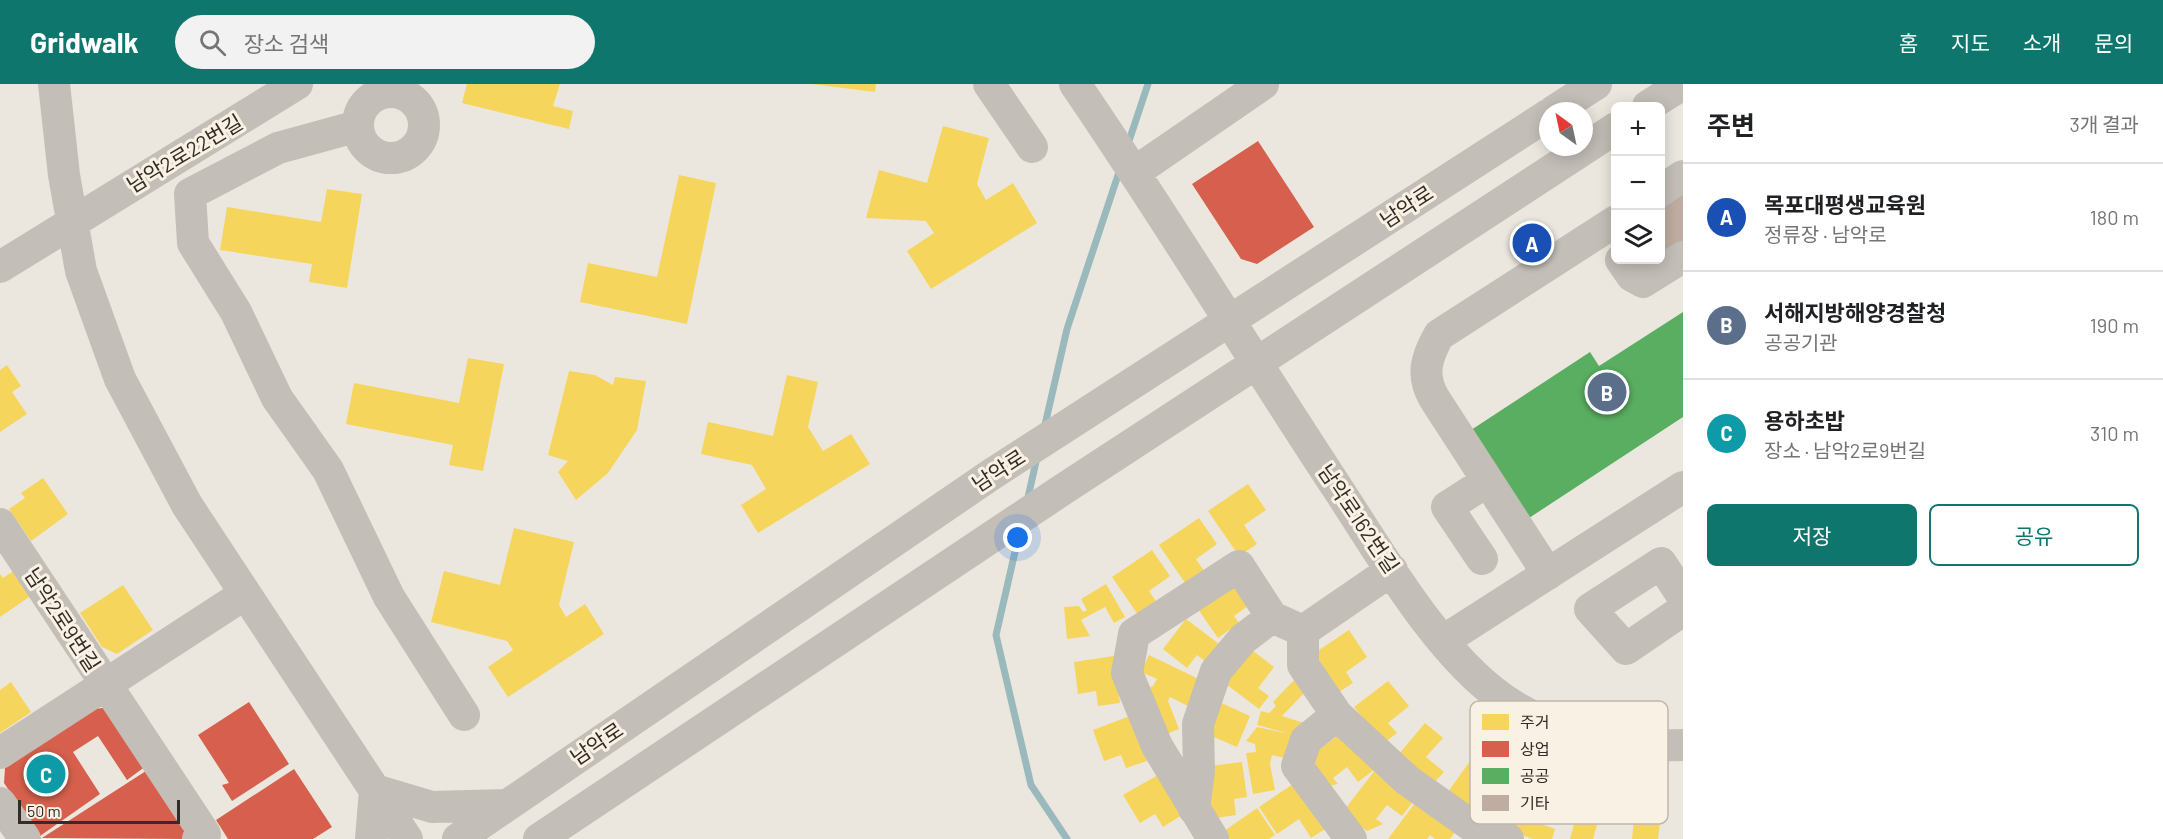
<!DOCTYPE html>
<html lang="ko">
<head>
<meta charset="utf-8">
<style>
	:root { --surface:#fff; --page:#f2f2f2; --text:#202124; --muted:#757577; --line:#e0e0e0; --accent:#0f766e }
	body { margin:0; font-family:Barlow,"Noto Sans KR",sans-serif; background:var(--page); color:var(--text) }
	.controls { position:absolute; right:18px; top:18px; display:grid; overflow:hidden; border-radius:9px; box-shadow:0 3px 15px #0003 }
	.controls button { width:54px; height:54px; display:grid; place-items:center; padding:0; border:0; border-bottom:2px solid var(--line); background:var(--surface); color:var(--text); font:30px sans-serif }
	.compass { position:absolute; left:1539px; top:18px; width:54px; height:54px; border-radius:50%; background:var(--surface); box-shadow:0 3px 15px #0003; rotate:327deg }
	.scale { position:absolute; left:18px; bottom:15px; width:162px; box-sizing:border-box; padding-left:6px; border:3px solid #342c26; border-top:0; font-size:16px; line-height:21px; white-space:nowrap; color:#342c26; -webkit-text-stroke:4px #f9f2e4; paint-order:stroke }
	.you { position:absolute; left:1018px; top:454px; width:21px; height:21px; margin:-15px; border:4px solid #fff; border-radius:50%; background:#1a73e8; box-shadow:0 0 0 9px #1a73e833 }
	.badge { display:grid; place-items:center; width:39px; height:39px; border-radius:50%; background:var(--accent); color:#fff; font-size:20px; font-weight:700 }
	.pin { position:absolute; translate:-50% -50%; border:3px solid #fff; box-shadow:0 2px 6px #0006 }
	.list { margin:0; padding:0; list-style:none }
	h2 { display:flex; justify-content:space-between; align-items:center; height:78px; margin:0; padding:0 24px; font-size:26px }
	h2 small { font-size:20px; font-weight:400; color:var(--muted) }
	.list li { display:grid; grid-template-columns:39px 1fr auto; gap:18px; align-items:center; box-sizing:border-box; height:108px; padding:0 24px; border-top:2px solid var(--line) }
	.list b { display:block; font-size:22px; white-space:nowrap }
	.list p { margin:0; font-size:20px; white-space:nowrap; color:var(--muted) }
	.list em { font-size:20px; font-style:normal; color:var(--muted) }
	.actions { display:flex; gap:12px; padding:18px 24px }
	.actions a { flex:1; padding:14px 0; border:2px solid var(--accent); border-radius:9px; text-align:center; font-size:21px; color:var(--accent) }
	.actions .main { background:var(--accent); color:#fff }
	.icon { flex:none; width:33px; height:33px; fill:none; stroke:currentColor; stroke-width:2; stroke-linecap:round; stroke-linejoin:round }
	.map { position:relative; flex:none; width:1683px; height:755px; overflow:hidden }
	header { display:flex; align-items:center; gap:36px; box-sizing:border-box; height:84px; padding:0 30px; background:var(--accent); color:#fff }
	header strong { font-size:28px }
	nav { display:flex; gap:33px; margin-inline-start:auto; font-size:21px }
	.search { width:420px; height:54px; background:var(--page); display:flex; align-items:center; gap:15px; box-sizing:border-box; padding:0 21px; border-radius:33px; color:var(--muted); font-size:22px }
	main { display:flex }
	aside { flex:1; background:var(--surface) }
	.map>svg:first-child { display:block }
</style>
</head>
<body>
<header>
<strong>Gridwalk</strong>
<div class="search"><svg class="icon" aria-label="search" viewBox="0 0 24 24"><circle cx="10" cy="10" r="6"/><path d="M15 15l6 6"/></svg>장소 검색</div>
<nav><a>홈</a><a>지도</a><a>소개</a><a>문의</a></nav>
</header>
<main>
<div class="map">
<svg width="1683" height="755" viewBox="0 0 1683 755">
	<rect width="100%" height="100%" fill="#ebe7de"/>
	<!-- homes -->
	<path fill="#f6d55c" d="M467,0H560L553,22L573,27L569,45L462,19Z
		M812,0H876L875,8Z
		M943,42L989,54L977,100L986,116L1013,99L1037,139L931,205L907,167L934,149L926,137L866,134L879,86L927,99Z
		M679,91L716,99L687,240L580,218L588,179L657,193Z
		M327,105L362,110L347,204L309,198L312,180L220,166L227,123L321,138Z
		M468,274L504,280L483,387L449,381L453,361L346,340L354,299L459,319Z
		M7,281L21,302L12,308L27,330L0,348V286Z
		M569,287L595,291L613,301L615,293L646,297L637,346L608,389L576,416L558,388L568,377L548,371Z
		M787,291L818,298L808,343L823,367L851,350L870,380L758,449L741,421L766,405L752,381L701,370L708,338L773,352Z
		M43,394L68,430L31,457L9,425L25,414L21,409Z
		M1248,400L1266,426L1244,441L1257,460L1239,472L1208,427Z
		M1199,434L1217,460L1196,475L1208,493L1190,506L1159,461Z
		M514,444L574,458L559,521L566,533L585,520L604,550L508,613L488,583L513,566L507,557L431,538L444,487L500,501Z
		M1152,466L1170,492L1149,507L1161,525L1143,538L1112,493Z
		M18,484L35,509L0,533V490L3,494Z
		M1237,498L1252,519L1234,532L1239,539L1218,554L1198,525Z
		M1106,500L1125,533L1114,539L1105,523L1081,536L1090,552L1067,555L1064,523L1079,522L1083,528L1087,526L1081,515Z
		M123,501L153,546L117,570L102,563L80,529Z
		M1186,535L1223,563L1210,581L1197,571L1187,584L1163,565Z
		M1349,546L1367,573L1346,588L1353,599L1339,608L1313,570Z
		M1248,563L1274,583L1258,604L1269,612L1259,625L1222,597Z
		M1149,571L1207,599L1194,625L1170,613L1168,617L1179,645L1161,652L1143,606L1153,602L1157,595L1141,588Z
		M1114,572L1120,619L1098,622L1096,607L1078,610L1074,578Z
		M1297,593L1309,604L1282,632L1307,640L1289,675L1272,671L1270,680L1275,706L1253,710L1246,669L1256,668L1255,660L1246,657L1257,643L1290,650L1257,641L1261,627L1269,629L1276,622L1273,618Z
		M1388,597L1409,622L1388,639L1397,649L1383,660L1354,623Z
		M11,598L31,628L0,649V606Z
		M1215,616L1250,632L1237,663L1202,648Z
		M1130,632L1147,677L1126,684L1121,671L1104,677L1093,646Z
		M1425,639L1443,654L1426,673L1444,688L1432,701L1398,671Z
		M1345,646L1375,685L1358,698L1347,683L1333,694L1338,700L1321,703L1302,679Z
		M1472,674L1491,686L1477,707L1496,720L1486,734L1448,708Z
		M1242,678L1247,713L1234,715L1236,731L1210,735L1202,683Z
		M1375,686L1415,715L1402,732L1387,721L1376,735L1383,740L1367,747L1342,729Z
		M1158,691L1182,731L1163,743L1155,730L1140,739L1123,711Z
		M1299,696L1330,742L1311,754L1299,735L1277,750L1259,723Z
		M1521,706L1542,713L1533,737L1555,745L1552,755H1533L1506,745Z
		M1418,715L1458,744L1450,755H1435L1430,751L1427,755H1388Z
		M1257,724L1275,751L1269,755H1219L1217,752Z
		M1578,725L1600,731L1593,755H1570Z
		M1634,735L1660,738L1658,755H1632Z"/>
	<!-- shops -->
	<path fill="#d6604d" d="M1258,57L1314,143L1257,180L1241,175L1192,100Z
		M249,618L289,680L232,717L222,701L229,699L198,651Z
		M103,624L112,630L146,682L127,696L98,652L73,668L100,710L40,752L4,699L5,684L92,625Z
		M149,685L188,747L186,755L42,754Z
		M294,685L332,743L313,755H228L216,736Z"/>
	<!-- public -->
	<path fill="#5aae61" d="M1683,228V333L1526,436L1468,348L1590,268L1599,282Z"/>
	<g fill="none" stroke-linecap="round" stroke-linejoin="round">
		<!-- stream -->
		<path stroke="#9ab9bc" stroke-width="7" d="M1127,63L1148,0
			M1044,345L1067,245L1120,85
			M1027,418L1037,373
			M1020,446L996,551L1031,701L1067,755"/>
	</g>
	<!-- building -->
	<path fill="#beada0" d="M1683,109V162L1647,185L1641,176H1660V124Z"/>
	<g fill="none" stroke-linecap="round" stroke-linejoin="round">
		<!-- minor -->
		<path stroke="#c3beb7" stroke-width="32" d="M54,0L64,91L81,187L120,295L187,421L407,755
			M989,0L1032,63
			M1075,0C1166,133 1249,270 1338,405C1382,472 1438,570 1503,615C1558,653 1618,663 1683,661
			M358 41a33 33 0 1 1 66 0a33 33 0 1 1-66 0Z
			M1648,22L1683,0
			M1554,27L1596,0
			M358,42L278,64L190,110L193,159L236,228L277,314L328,386L389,513L464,631
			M1135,88L1263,0
			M1660,107L1683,92
			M1621,176L1632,192L1643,198L1683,173
			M0,183L297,0
			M0,440L205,750L198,755
			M1482,475L1447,423L1486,398
			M1548,490L1434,314C1421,291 1426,274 1439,251L1616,137
			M1683,513L1661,479L1590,525L1626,565L1683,526
			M1303,547V581L1337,631L1407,696L1472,742L1508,755
			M1443,557L1683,403
			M1337,631L1306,656L1297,682L1351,755
			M0,669L245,510
			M0,719L25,755
			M1194,725L1199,687L1198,640L1216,587L1243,555L1272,533
			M371,755L375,706L432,723L507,721
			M458,755L992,390L1548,31
			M539,755L1062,406L1616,44
			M1213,755L1157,662L1127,589L1134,550L1239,482L1272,533L1303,547L1392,486"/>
	</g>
	<g text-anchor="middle" stroke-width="6" stroke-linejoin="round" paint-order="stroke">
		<!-- street labels -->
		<g font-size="21" fill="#342c26" stroke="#f9f2e4">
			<text transform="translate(185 70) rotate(-31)" y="7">남악2로22번길</text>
			<text transform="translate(1407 123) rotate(-33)" y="7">남악로</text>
			<text transform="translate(999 387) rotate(-33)" y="7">남악로</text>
			<text transform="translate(1358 435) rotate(56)" y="7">남악로162번길</text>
			<text transform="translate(62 536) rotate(57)" y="7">남악2로9번길</text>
			<text transform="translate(597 660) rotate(-34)" y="7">남악로</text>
		</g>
	</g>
	<!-- legend -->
	<rect x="1470" y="617" width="198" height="123" rx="9" fill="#f9f2e4" stroke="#beb7ab" stroke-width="1.5"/>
	<rect x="1482" y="630" width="27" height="16" fill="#f6d55c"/>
	<rect x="1482" y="657" width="27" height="16" fill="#d6604d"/>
	<rect x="1482" y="684" width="27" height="16" fill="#5aae61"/>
	<rect x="1482" y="711" width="27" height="16" fill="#beada0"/>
	<g font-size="16" fill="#342c26">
		<text x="1520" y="644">주거</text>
		<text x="1520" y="671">상업</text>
		<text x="1520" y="698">공공</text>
		<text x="1520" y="725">기타</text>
	</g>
</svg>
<div class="controls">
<button>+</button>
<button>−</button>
<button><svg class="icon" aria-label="layers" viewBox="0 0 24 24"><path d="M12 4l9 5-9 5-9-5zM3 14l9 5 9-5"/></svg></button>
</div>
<svg class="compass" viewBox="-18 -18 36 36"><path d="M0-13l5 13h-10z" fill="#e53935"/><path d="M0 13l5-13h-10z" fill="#757577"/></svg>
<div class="scale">50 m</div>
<div class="you"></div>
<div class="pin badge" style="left:1532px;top:159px;background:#1a4fb4">A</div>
<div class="pin badge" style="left:1607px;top:308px;background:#5c6f8a">B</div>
<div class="pin badge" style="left:46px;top:690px;background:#0f9aa8">C</div>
</div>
<aside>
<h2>주변<small>3개 결과</small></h2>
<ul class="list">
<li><span class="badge" style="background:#1a4fb4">A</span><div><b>목포대평생교육원</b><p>정류장 · 남악로</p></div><em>180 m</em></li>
<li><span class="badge" style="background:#5c6f8a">B</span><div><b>서해지방해양경찰청</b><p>공공기관</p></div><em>190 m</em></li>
<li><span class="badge" style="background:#0f9aa8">C</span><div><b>용하초밥</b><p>장소 · 남악2로9번길</p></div><em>310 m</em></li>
</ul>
<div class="actions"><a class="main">저장</a><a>공유</a></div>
</aside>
</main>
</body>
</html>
